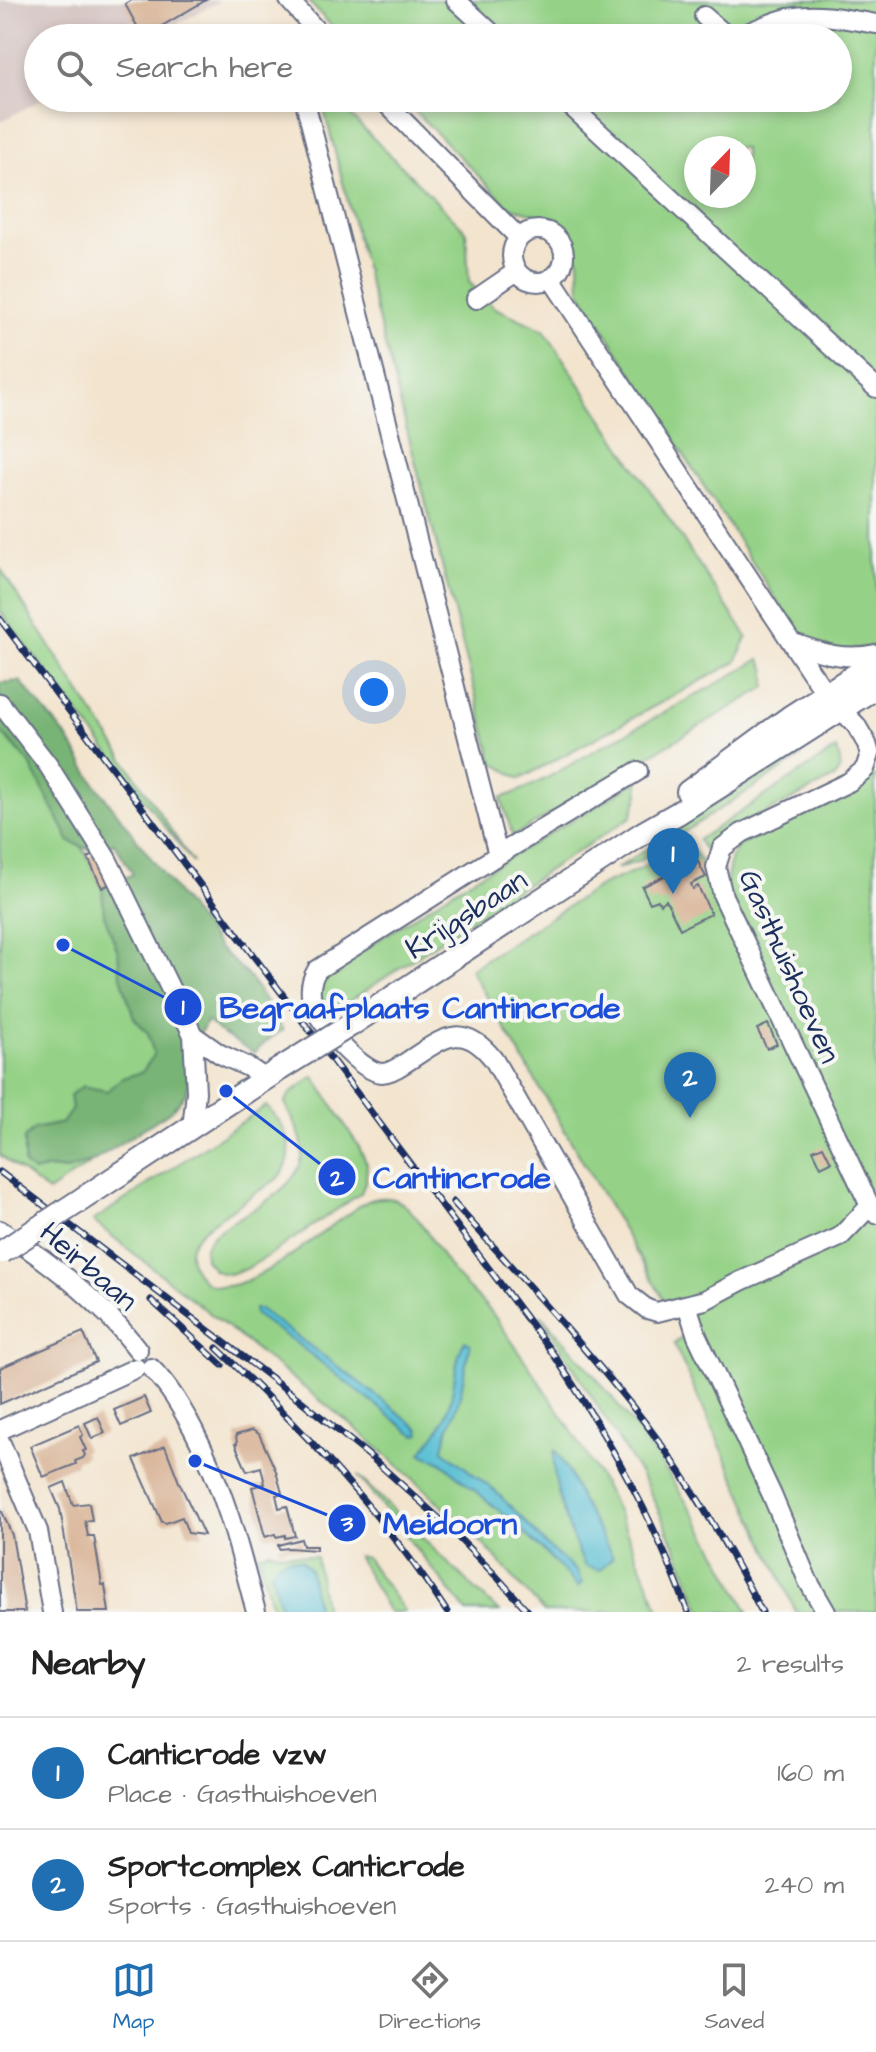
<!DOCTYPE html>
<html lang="en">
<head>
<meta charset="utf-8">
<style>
	:root { --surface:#fff; --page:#f2f2f2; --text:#222; --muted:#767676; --line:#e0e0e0; --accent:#1f6fb2 }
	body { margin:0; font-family:"Architects Daughter",sans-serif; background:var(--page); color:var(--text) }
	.compass { position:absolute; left:684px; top:136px; width:72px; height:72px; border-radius:50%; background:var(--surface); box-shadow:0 4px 12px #0003; rotate:23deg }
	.you { position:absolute; left:374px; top:692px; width:28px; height:28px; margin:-20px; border:6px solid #fff; border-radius:50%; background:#1a73e8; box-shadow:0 0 0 12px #1a73e833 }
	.badge { display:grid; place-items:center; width:52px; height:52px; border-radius:50%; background:var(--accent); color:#fff; font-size:26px; font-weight:700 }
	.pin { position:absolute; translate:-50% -66px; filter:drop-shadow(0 2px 4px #0008) }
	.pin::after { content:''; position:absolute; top:42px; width:28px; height:24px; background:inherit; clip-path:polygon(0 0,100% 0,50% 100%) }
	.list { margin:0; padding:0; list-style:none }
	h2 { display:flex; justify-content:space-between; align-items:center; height:104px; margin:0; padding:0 32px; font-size:34px }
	h2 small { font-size:26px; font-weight:400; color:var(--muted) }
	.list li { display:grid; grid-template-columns:52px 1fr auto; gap:24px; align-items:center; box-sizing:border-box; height:112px; padding:0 32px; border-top:2px solid var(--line) }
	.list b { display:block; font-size:30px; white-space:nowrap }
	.list p { margin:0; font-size:26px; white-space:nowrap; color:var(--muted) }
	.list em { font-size:26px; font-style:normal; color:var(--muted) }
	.icon { flex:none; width:44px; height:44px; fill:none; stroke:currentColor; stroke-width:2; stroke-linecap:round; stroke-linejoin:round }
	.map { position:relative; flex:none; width:876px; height:1612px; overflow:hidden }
	.search { position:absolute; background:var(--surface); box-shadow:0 4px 12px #0003; left:24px; right:24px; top:24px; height:88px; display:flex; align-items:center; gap:20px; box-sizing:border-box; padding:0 28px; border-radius:44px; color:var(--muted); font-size:30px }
	.sheet { height:328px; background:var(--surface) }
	nav { display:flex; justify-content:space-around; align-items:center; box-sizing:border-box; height:112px; border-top:2px solid var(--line); background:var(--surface); font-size:22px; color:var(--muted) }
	nav a { display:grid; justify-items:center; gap:4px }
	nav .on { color:var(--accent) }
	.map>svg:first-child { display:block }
</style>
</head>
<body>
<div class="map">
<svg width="876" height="1612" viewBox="0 0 876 1612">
	<rect width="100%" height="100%" fill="#f6f6f2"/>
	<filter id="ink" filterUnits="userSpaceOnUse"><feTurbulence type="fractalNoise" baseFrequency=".0125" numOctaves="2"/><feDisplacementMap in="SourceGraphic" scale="16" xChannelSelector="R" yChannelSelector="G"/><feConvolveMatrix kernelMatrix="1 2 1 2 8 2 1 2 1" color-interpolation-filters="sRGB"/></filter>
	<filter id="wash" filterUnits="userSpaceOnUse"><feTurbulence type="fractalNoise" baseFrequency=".006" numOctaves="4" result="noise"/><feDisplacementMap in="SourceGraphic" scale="32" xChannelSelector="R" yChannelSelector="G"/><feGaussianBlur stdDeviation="1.8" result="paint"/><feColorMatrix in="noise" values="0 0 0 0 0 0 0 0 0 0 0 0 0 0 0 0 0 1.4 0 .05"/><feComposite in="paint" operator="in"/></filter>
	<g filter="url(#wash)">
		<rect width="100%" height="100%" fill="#f3e4ce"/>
		<!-- industrial -->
		<path fill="#d1c0bd" d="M0,0H221L153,38H38V98H44L0,122Z"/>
		<!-- green -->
		<path fill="#95d287" stroke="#588072" stroke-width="2" fill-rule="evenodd" d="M307,0H876V646L838,651L807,639L795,629L580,292L579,260L559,220L509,207L402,98H838V38H343ZM696,148H744V196H696Z
			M321,98H333L466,231L469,282L493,307L544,330L747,637L736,662L520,779L493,762Z
			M0,568L84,699L193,863L0,611Z
			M760,659L766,670V687L513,836L501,798C535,787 568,766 599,748C653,719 707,690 760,659Z
			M0,719C30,763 61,807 86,854C118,917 142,988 168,1054L33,1172L49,1168L67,1170L95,1160L48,1192L0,1155Z
			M836,749C841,761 843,767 834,778L710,841L704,849L698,840Z
			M798,750L801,757L637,862L616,869Z
			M875,776L876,1612H796L674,1344L687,1334L670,1310L470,969L587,894L604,884L640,869L679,844C699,846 706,873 714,889L726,885L731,857L738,846Z
			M638,781L639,794L631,817L491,907L345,1004L343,1001L325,1012L318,1004C319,990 318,981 330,972L459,887Z
			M314,1076L359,1147L367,1164L366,1179L361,1193L268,1256L246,1269L229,1274L221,1273L214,1270L205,1259C205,1255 204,1251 205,1247C209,1235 222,1229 232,1222C259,1206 309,1182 302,1144C300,1130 290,1116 285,1103L290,1094Z
			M266,1106C286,1124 300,1156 278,1178C272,1183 263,1188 257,1192C241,1203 225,1214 209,1225C200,1232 189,1242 190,1254C191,1262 194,1269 199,1276C233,1319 336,1215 370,1200C379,1197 385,1197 394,1199C417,1207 435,1249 450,1268C463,1286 482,1299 495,1317C535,1375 576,1433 609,1495C629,1533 644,1573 660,1612H544L486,1547L418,1483L354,1427L93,1221Z
			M541,1315C567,1344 594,1373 617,1404C668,1469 712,1538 748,1612H702L677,1550L646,1484Z
			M357,1475L499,1612H467Z
			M269,1551L316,1557L325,1612H273L258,1554Z
			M357,1556L366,1558L405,1612H389Z"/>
		<!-- forest -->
		<path fill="#78b474" stroke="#4a7269" stroke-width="2" d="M20,681L67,737L96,785L219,948L248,976L269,1006L283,1030L268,1040L254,1053L219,1032L207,1021L192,1047L193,1071L186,1093L172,1110L95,1160L67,1170L49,1168L33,1172L24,1165V1139L34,1129L62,1123L72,1109L70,1095L83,1086L107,1091L122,1078L142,1072L154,1055L148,1033L134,1018L120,973L118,952L104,915L102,888L133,874L114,843L98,853L70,842L29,762L0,731V683Z"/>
		<!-- water -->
		<path fill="#56bed3" stroke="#387698" stroke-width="2" d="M254,1309H260C313,1349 368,1387 419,1429L420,1434L416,1435L409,1431L296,1343L254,1314Z
			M465,1341L470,1344C466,1361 464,1378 460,1395C456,1414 445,1431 443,1450L495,1491L522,1518L547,1546L576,1571L582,1583L578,1587C542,1547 500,1510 457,1476C451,1470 445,1463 437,1460C430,1457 427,1458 421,1453C432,1439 443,1427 448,1409C456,1387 453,1361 465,1341Z
			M555,1450L568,1471L581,1500L613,1557L600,1570L585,1566C572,1540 548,1478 555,1450Z
			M289,1558L301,1560L310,1570L317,1612H281L271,1571L278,1562Z"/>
		<g id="blocks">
			<!-- building -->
			<path fill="#d7b092" d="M132,0H206L143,37L125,4Z
				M98,853L112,883L102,888L88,858Z
				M697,860L706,877L691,884L693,889L698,886L711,914L680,929L666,900L660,904L658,900L650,903L642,887Z
				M768,1024L777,1044L767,1049L757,1029Z
				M823,1146L831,1162L821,1167L813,1150Z
				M83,1332L96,1362L0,1404V1368Z
				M144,1397L151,1413L121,1426L114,1410Z
				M98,1417L105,1433L92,1439L85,1423Z
				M79,1425L83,1435L80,1437L86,1450L83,1451L85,1455L83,1458L75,1461L76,1464L43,1477L30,1446Z
				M252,1430L259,1434L276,1471L282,1493L276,1495L279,1508L287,1506L295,1536L285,1538V1535L276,1537L275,1534L265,1537L252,1487L265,1484L261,1467L247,1471L235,1444H237L236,1435Z
				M165,1446L179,1482L204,1535L188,1533L182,1517L166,1523L162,1522L134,1459Z
				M65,1482L73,1505L89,1503L92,1520L85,1521L88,1536H94L102,1585H105L109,1612H77L60,1509L51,1488Z
				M0,1507L12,1535L25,1612H0Z
				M301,1539L303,1546H316V1550L289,1548L279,1549L278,1545Z"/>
		</g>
	</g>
	<g filter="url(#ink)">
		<use href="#blocks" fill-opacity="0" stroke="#676e85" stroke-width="2"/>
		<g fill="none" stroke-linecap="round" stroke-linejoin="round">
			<!-- minor casing -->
			<g stroke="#676e85" stroke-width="22">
				<path id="minor" d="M289,0L323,38
					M456,0L497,38
					M704,16L729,38
					M735,38C752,32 770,22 788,18C817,12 848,19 876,24
					M304,98L498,855
					M381,98L519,238
					M562,98L876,388
					M512 256a26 26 0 1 1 52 0a26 26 0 1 1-52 0Z
					M551,278L811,672L827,695L856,725L867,744L870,754L865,769L849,782L742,833L722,848L716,867L723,896L870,1206L876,1214
					M476,299L517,271
					M791,642C821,653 844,661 876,654
					M0,703L48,765L107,859L193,1035L196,1092L192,1128
					M638,771L498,855L317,970C311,980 309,989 312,1000C315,1020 360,1072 382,1073C389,1073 399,1067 405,1063C441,1040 461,1018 494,1060L629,1295L647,1309L657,1312L705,1300L741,1281L840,1237L870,1206
					M193,1035L220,1054L248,1067L266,1079
					M0,1230C52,1263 101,1301 138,1350
					M687,1305L697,1336L772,1495L808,1581L826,1612
					M151,1368C169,1386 181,1407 193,1429C225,1490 239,1547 256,1612
					M0,1430L136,1368
					M0,1441L38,1531L52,1612"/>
			</g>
			<!-- major casing -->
			<g stroke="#676e85" stroke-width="26">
				<path id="major" d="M688,792L790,717L876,662
					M352,1024L643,833L678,813L876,687
					M67,1209L280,1069"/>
			</g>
			<!-- minor -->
			<use href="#minor" stroke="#fff" stroke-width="18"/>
			<!-- major -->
			<use href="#major" stroke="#fff" stroke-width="22"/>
			<!-- rail casing -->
			<g stroke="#1b2f5e" stroke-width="7">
				<path id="rail" d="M0,619L554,1355C607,1436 655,1520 688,1612
					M0,1172L300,1400L372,1458L442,1521L497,1577L529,1612
					M453,1202C516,1272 580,1341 639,1415C687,1476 726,1543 762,1612
					M151,1300L222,1365
					M217,1348C302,1429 383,1513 447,1612"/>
			</g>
			<!-- rail -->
			<use href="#rail" stroke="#f6f6f2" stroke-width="4" stroke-dasharray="12" stroke-linecap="butt"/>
			<!-- major-bridge casing -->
			<g stroke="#676e85" stroke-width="26" stroke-linecap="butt">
				<path id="major-bridge" d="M280,1069L352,1024
					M2,1252L67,1209"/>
			</g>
			<!-- major-bridge -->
			<use href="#major-bridge" stroke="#fff" stroke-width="22"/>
		</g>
	</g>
	<g text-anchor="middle" stroke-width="8" stroke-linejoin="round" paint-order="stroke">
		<!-- street labels -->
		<g font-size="30" fill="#1b2f5e" stroke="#f6f6f2">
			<text transform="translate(466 914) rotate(-33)" y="10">Krijgsbaan</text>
			<text transform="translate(790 966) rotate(66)" y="10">Gasthuishoeven</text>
			<text transform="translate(89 1266) rotate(41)" y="10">Heirbaan</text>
		</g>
	</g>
	<!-- callouts -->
	<path fill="none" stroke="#1d4ed8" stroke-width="3" d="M63 945L183 1007M226 1091L337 1177M195 1461L347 1523"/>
	<g fill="#1d4ed8" stroke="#f6f6f2" stroke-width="3">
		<circle cx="63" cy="945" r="8"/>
		<circle cx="226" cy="1091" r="8"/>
		<circle cx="195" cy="1461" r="8"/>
		<circle cx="183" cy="1007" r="20"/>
		<circle cx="337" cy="1177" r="20"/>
		<circle cx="347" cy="1523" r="20"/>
	</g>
	<g font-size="24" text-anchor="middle" font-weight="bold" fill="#fff">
		<text x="183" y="1015">1</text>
		<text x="337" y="1186">2</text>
		<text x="347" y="1531">3</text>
	</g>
	<g font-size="32" text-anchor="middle" font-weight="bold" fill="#1d4ed8" stroke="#f6f6f2" stroke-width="8" stroke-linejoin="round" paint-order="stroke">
		<text x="420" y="1018">Begraafplaats Cantincrode</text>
		<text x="462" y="1188">Cantincrode</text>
		<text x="450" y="1534">Meidoorn</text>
	</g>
</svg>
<svg class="compass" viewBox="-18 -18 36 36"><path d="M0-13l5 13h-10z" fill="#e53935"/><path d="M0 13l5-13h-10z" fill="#767676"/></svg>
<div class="you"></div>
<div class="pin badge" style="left:673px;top:894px">1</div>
<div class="pin badge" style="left:690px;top:1118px">2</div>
<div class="search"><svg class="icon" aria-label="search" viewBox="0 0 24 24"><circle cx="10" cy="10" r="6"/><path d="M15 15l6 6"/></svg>Search here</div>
</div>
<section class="sheet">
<h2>Nearby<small>2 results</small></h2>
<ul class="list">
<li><span class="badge">1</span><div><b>Canticrode vzw</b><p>Place · Gasthuishoeven</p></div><em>160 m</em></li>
<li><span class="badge">2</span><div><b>Sportcomplex Canticrode</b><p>Sports · Gasthuishoeven</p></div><em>240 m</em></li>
</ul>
</section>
<nav>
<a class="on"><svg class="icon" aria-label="map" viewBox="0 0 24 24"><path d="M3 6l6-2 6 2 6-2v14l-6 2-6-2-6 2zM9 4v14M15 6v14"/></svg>Map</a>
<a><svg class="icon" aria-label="directions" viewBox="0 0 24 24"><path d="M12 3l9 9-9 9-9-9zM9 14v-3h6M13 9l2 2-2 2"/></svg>Directions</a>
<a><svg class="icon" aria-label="saved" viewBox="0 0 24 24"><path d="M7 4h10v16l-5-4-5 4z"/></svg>Saved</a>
</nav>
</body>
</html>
